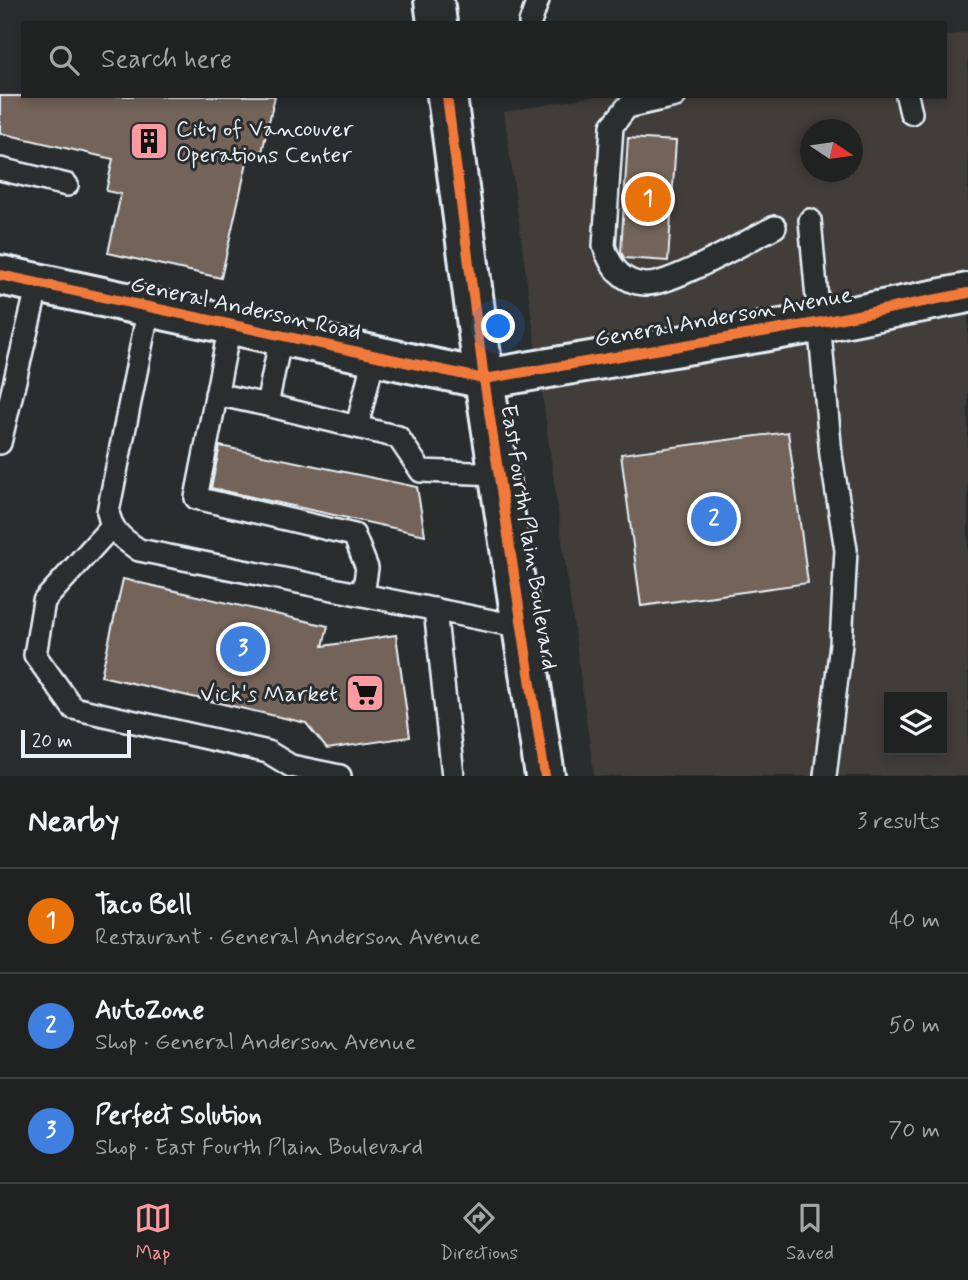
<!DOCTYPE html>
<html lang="en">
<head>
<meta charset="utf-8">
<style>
	:root { --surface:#202222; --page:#2d2f2f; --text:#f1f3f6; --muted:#a2a4a5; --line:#3d3f40; --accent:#ff9aa2 }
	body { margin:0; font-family:Mynerve,sans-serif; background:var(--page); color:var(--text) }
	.controls { position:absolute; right:21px; bottom:21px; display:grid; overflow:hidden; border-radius:0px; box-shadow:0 4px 10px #0003 }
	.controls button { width:63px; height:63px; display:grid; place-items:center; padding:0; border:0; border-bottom:2px solid var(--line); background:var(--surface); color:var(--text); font:35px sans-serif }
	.compass { position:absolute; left:800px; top:119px; width:63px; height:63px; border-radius:50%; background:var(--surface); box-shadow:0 4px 10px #0003; rotate:103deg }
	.scale { position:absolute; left:21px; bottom:18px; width:110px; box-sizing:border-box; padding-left:7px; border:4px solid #e8f1f8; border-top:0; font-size:19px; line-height:24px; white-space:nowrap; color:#e8f1f8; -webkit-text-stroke:5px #2a2d2e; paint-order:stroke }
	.you { position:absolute; left:499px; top:327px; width:24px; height:24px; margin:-18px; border:5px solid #fff; border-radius:50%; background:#1a73e8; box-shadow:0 0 0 10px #1a73e833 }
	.badge { display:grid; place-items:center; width:46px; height:46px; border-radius:50%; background:var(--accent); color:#fff; font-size:23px; font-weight:700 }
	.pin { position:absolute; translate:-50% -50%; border:4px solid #fff; box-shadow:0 2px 7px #0006 }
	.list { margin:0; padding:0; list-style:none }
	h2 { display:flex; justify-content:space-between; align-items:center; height:91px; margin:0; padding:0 28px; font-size:30px }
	h2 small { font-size:23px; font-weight:400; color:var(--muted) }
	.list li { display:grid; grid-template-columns:46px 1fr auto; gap:21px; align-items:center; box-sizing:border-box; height:105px; padding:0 28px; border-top:2px solid var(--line) }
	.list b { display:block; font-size:26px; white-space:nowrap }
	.list p { margin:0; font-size:23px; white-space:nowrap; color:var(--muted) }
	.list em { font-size:23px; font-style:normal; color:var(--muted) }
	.icon { flex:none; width:38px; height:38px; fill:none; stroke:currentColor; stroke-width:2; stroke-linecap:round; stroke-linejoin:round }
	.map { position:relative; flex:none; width:968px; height:776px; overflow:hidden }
	.search { position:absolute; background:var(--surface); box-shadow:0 4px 10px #0003; left:21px; right:21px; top:21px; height:77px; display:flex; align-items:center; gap:18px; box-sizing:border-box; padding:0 24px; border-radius:0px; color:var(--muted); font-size:26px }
	.sheet { height:406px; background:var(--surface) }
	nav { display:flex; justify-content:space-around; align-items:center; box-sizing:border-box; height:98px; border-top:2px solid var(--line); background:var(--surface); font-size:19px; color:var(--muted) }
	nav a { display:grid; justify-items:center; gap:4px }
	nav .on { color:var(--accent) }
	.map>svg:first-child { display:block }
</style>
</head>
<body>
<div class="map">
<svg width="968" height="776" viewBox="0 0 968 776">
	<rect width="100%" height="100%" fill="#2a2d2e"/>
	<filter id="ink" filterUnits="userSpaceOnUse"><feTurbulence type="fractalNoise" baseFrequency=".0143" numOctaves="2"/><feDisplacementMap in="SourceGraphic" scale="14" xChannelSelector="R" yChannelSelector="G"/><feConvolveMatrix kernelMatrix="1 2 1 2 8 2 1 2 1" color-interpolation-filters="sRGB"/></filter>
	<g filter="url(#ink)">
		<!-- built -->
		<path fill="#403d3b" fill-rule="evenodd" d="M968,32V776H594L504,112L596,96H945V36ZM810,130H852V172H810ZM889,697H942V750H889Z"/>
		<!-- building -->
		<path fill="#736359" stroke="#e8f1f8" stroke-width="2" d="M0,96H275L262,152L250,149L221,278L108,253L121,194L106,191L113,159L0,133Z
			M628,138L676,141L668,261L624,258L621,252Z
			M788,432L808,583L641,606L621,454Z
			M220,446L417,487L425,535L211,488Z
			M123,579L328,626L323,646L396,635L410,737L327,749L306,723L101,676Z"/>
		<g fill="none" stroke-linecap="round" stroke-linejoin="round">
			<!-- lane casing -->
			<g stroke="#e8f1f8" stroke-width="26">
				<path id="lane" d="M530,23L538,0
					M675,96L627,107L612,126L604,246C610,266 623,283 645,284C670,286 748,240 775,227
					M907,96L911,113
					M0,169L67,185
					M810,220L831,455L846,550L841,644L825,776
					M149,307L108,512C112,532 123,539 139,550L522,627
					M230,325L196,498L354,535L367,568L363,595
					M281,336L267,405L398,437L421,471L499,474
					M216,394L267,405
					M357,427L374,356
					M0,443L38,284
					M111,527L44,601L35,655L73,708L268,752L291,766L340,776
					M435,609L453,776"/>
			</g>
			<!-- street casing -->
			<g stroke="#e8f1f8" stroke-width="44">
				<path id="street" d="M0,275L484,379"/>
			</g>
			<!-- secondary casing -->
			<g stroke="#e8f1f8" stroke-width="44">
				<path id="secondary" d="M434,0L437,23
					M447,96L484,379L545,776
					M484,379L822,322L968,293"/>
			</g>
			<!-- lane -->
			<use href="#lane" stroke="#2a2d2e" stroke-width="21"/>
			<!-- street -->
			<use href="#street" stroke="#2a2d2e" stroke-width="38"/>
			<!-- secondary -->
			<use href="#secondary" stroke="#2a2d2e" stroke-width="38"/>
			<!-- cycleway casing -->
			<g stroke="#2a2d2e" stroke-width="15">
				<path id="cycleway" d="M447,96L484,379L545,776
					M0,275L484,379L822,322L968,293"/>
			</g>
			<!-- cycleway -->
			<use href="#cycleway" stroke="#f17a3a" stroke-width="10"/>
		</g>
	</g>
	<!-- icons -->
	<defs>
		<g id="building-square" transform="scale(2.0125)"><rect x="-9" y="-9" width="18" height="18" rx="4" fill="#ff9aa2" stroke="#2a2d2e"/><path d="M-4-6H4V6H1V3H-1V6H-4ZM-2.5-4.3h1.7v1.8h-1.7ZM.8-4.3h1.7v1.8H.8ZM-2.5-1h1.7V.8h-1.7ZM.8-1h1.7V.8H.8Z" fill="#111"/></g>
		<g id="supermarket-square" transform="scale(2.0125)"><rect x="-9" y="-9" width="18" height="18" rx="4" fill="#ff9aa2" stroke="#2a2d2e"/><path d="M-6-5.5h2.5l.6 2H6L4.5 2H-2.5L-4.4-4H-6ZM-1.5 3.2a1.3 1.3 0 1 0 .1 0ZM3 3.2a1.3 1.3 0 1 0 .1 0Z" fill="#111"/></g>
	</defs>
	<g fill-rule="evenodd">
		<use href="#building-square" x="149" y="141"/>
		<use href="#supermarket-square" x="365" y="693"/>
	</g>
	<g text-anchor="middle" stroke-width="6" stroke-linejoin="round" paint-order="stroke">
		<!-- poi labels -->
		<g font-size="23" fill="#e8f1f8" stroke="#2a2d2e" text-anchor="start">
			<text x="176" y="136">City of Vancouver<tspan x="176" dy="26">Operations Center</tspan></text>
			<text x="338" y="701" text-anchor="end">Vick's Market</text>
		</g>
		<!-- street labels -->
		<g font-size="23" fill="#e8f1f8" stroke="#2a2d2e">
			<text transform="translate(246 307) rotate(12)" y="8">General Anderson Road</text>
			<text transform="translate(723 316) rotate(-10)" y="8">General Anderson Avenue</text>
			<text transform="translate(530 537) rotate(81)" y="8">East Fourth Plain Boulevard</text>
		</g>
	</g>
</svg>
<div class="controls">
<button><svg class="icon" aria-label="layers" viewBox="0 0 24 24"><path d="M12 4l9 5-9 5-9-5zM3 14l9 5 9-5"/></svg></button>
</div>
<svg class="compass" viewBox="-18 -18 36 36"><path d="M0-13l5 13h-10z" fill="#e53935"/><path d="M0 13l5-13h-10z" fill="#a2a4a5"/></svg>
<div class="scale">20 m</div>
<div class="you"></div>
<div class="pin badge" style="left:648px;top:199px;background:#e8710a">1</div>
<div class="pin badge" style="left:714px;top:519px;background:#3f7fe0">2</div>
<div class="pin badge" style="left:243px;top:649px;background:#3f7fe0">3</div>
<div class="search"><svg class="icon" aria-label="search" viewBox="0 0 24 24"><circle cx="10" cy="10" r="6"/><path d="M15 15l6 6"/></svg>Search here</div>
</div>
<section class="sheet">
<h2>Nearby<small>3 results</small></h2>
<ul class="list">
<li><span class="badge" style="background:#e8710a">1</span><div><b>Taco Bell</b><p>Restaurant · General Anderson Avenue</p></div><em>40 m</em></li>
<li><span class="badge" style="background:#3f7fe0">2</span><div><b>AutoZone</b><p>Shop · General Anderson Avenue</p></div><em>50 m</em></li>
<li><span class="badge" style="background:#3f7fe0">3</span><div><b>Perfect Solution</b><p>Shop · East Fourth Plain Boulevard</p></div><em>70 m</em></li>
</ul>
</section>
<nav>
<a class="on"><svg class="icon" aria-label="map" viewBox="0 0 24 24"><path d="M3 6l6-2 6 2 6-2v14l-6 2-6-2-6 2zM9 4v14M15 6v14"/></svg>Map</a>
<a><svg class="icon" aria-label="directions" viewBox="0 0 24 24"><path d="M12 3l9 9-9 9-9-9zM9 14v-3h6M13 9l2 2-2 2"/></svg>Directions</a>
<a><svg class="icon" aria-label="saved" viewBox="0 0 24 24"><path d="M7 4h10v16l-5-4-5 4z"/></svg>Saved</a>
</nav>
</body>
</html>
